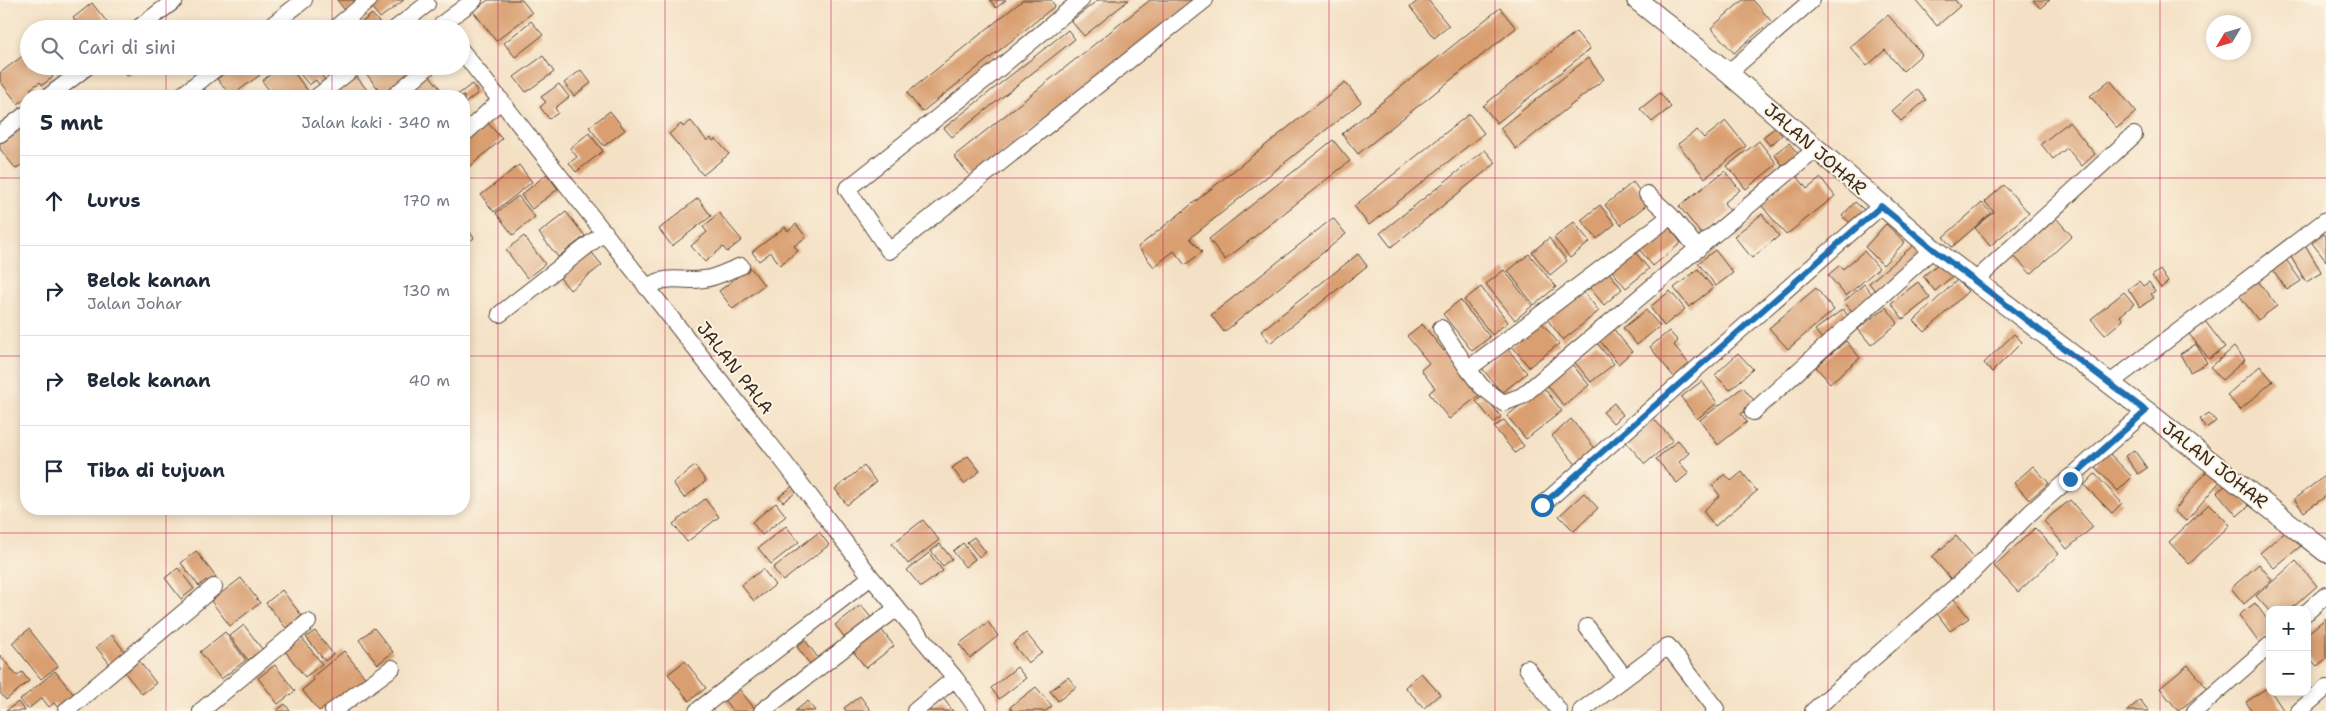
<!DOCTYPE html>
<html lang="id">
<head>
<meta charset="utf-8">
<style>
	:root { --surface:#fff; --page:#f2f2f3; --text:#1f2937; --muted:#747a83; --line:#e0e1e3 }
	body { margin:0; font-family:"Shantell Sans",sans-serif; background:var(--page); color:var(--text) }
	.controls { position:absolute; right:15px; bottom:15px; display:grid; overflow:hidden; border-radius:10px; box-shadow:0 2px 8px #0003 }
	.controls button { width:45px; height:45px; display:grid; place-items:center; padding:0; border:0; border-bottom:1px solid var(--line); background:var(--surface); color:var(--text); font:25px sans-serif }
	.compass { position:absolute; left:2206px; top:15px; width:45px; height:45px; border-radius:50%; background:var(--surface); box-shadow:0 2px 8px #0003; rotate:232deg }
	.stop { position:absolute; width:15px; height:15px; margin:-11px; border:4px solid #1f6fb2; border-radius:50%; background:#fff }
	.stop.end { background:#1f6fb2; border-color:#fff; box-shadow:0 1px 5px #0008 }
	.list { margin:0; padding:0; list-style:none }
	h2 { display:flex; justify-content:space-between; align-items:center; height:65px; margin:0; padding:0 20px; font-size:21px }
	h2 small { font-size:16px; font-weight:400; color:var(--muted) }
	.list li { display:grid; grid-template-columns:32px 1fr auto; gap:15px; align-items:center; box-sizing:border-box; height:90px; padding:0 20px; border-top:1px solid var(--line) }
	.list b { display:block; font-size:19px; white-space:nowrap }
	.list p { margin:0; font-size:16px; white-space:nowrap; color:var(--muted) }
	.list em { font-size:16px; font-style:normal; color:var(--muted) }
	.icon { flex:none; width:28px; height:28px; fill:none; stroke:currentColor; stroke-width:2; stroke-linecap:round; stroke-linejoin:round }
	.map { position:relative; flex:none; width:2326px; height:711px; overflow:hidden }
	.search { position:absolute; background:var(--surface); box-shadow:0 2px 8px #0003; left:20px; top:20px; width:450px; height:55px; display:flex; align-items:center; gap:12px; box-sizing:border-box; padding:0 18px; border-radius:28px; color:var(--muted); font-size:19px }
	.panel { position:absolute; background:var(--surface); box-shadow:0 2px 8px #0003; left:20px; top:90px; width:450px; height:425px; border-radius:20px }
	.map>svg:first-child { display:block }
</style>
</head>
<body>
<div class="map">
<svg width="2326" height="711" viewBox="0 0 2326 711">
	<rect width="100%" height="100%" fill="#fcf5e5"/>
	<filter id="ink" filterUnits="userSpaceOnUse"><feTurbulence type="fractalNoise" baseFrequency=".02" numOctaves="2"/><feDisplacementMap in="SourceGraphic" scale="10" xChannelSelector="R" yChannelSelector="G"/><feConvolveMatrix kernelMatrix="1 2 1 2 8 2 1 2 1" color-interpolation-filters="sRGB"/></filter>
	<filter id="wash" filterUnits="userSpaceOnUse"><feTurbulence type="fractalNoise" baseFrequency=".0096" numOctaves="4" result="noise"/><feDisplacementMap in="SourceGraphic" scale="20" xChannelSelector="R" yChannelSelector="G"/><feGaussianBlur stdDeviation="1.12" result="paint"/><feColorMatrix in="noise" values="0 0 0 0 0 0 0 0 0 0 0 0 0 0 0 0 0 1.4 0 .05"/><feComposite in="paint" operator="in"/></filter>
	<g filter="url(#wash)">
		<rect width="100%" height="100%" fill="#f4e1c5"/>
		<g id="blocks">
			<!-- building -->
			<path fill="#d99f71" d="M337,0H362L347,13Z
				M380,0H404L380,18L371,7Z
				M488,0H522L532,13L496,41L473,11Z
				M990,0H1006L996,8Z
				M1023,0H1051L1055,6L922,112L907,93Z
				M1098,0H1129L1084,36L1071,21Z
				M1150,0H1196L972,178L954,156Z
				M1419,0H1428L1449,26L1434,38L1410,7Z
				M1743,0H1753L1771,21L1734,53L1711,28Z
				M1916,0H1955L1960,6L1937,26Z
				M2033,0H2050L2040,8Z
				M92,3L110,26L107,29H82L73,18Z
				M1500,8L1516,28L1358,154L1342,134Z
				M372,14L385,29H354Z
				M1888,15L1922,54L1903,71L1885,50L1867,66L1850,47Z
				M531,21L543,35L515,57L504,43Z
				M1068,30L1075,39L952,137L944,128Z
				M1576,32L1590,49L1497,123L1483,106Z
				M29,51V66H45L53,77L42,85L40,82L30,89L33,93L18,104L0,81V73Z
				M543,56L554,72L526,92L514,77Z
				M1588,58L1604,79L1516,149L1500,128Z
				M52,66H67L58,74Z
				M120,66H140L127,76Z
				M233,66H253L260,75L231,96L217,79Z
				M259,66H275L265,74Z
				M281,66H289L311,95L274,96L262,81Z
				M294,66H314L326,81L320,86L316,80L309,85Z
				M317,66H328L321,71Z
				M360,66H422L387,96H384Z
				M581,70L591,83L574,96L564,83Z
				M427,72L446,96H397Z
				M356,76L372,96H330Z
				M2110,80L2136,112L2117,128L2090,96Z
				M1345,82L1361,102L1190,238L1202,252L1185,265L1174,251L1154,267L1138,247Z
				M472,84L478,93L464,104V96H456Z
				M559,84L569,97L555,108L558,113L549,119L540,107L546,102L541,97Z
				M202,86L210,96H188Z
				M1917,89L1926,100L1901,121L1892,111Z
				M1660,93L1671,107L1652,122L1640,109Z
				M610,111L625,130L604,146L589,127Z
				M1469,114L1484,133L1369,225L1354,206Z
				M691,121L707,141L711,138L713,141L716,139L729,154L703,175L669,134L681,124L683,127Z
				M1726,121L1746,146L1705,178L1678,144L1697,130L1704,138Z
				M2069,122L2095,154L2082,166L2067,148L2053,159L2041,144Z
				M488,123L502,139L468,168L464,163V144Z
				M21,124L26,131V161L16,169L0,149V141Z
				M1776,127L1782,135L1770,146L1763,137Z
				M589,133L603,151L576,172L569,163L577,157L570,148Z
				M1333,140L1350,161L1225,260L1209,239Z
				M1759,141L1777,164L1746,189L1727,166Z
				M1789,143L1798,154L1783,166L1774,154Z
				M1485,150L1496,163L1391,247L1380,233Z
				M519,165L532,182L494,212L481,195Z
				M1725,171L1740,190L1724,203L1731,212L1702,235L1679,206Z
				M547,174L558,189L532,209L521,195Z
				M1797,176L1807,189L1821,178L1835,196L1786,235L1761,205Z
				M1633,182L1649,203L1621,225L1605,205Z
				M2004,185L2029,213L1990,246L1975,228L1994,212L1985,202Z
				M518,196L535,217L513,235L496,213Z
				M698,198L711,216L672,246L659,229Z
				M1855,202L1869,214L1856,228L1842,216Z
				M1982,203L1991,213L1952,247L1943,237Z
				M1600,205L1615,224L1597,239L1581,220Z
				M566,212L585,236L558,257L539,233Z
				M719,213L742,240L727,252L723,247L705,262L691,246L707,232L703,227Z
				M1762,214L1779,236L1752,258L1734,236Z
				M2055,217L2072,236L2031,274L2014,256Z
				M1333,218L1346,234L1224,332L1211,315Z
				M1574,222L1590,242L1570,258L1554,238Z
				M796,224L806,237L794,246L798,251L780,265L771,252L759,261L752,252L785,227L788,231Z
				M1886,224L1905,242L1883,265L1865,247Z
				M464,225L474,238L464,245Z
				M1668,226L1681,243L1653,266L1639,249Z
				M2324,234L2326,236V261L2312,243Z
				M524,236L545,264L527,278L506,250Z
				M1549,238L1567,261L1550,275L1532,252Z
				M2301,238L2322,273L2306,282L2285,247Z
				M1915,244L1928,259L1881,298L1869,283Z
				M589,249L602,265L570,290L557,274Z
				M1715,250L1733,273L1716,286L1698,263Z
				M1864,251L1879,268L1846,296L1828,275L1840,265L1843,269Z
				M1635,252L1649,269L1626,288L1612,271Z
				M1358,254L1367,266L1270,343L1261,331Z
				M1529,254L1556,287L1534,305L1508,271Z
				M2285,258L2301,281L2287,290L2271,267Z
				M1942,261L1954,275L1935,291L1923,276Z
				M750,267L764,285L733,309L719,291Z
				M1698,269L1713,288L1689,307L1674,288Z
				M1504,270L1532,306L1515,320L1486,284Z
				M2160,270L2168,282L2161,288L2152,276Z
				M1608,271L1622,289L1604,305L1589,287Z
				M1957,280L1968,291L1925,332L1914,321Z
				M2139,281L2143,286L2149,282L2155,291L2151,294L2154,298L2140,307L2128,289Z
				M2258,281L2277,306L2258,320L2239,295Z
				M1918,282L1930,298L1903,319L1891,303Z
				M1864,284L1878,301L1858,318L1844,302Z
				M1481,287L1508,322L1492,335L1464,300Z
				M1816,288L1834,310L1788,349L1769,328Z
				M1583,291L1599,311L1563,340L1547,319Z
				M1670,291L1685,309L1664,326L1650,307Z
				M2124,292L2134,304L2120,316L2123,320L2105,335L2091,319Z
				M1460,300L1490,337L1472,351L1443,314Z
				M1886,307L1898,323L1871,345L1858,329Z
				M1843,309L1852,322L1825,343L1815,330Z
				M1646,310L1660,326L1637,345L1623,328Z
				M2205,321L2225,347L2209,359L2189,334Z
				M1542,323L1559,344L1529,367L1512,346Z
				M1422,324L1444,351L1448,348L1483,392L1449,419L1429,393L1435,388L1421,370L1429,363L1407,336Z
				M1612,327L1632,352L1618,364L1598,338Z
				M1669,331L1678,341L1674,345L1693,369L1678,382L1650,347Z
				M2014,334L2022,342L1992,372L1984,363Z
				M1846,341L1860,358L1830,383L1816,367Z
				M1596,342L1614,364L1591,382L1573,360Z
				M2196,344L2207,363L2190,372L2180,354Z
				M2234,347L2245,360L2222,380L2211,367Z
				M1507,348L1527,373L1502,393L1482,368Z
				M1738,353L1753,369L1730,390L1715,375Z
				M1571,363L1589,385L1564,406L1546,383Z
				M2260,366L2273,381L2240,410L2227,395Z
				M1702,381L1717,403L1697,419L1681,397Z
				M1543,387L1562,411L1526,439L1507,416Z
				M1743,387L1756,403L1741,414L1747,422L1718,445L1700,420Z
				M1484,395L1501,417L1494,423L1476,401Z
				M1614,403L1623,415L1613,423L1603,412Z
				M2209,413L2216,421L2206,428L2200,419Z
				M1653,418L1673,440L1645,464L1626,442Z
				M1571,419L1598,452L1579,468L1552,436Z
				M1504,420L1524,446L1515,453L1494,427Z
				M1678,440L1689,453L1679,462L1689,473L1677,483L1656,459Z
				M2134,450L2147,468L2138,474L2125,456Z
				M2108,452L2132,477L2118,491L2094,466Z
				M968,456L980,471L964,484L952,468Z
				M695,466L706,481L684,498L673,483Z
				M864,466L876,482L847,505L835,489Z
				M2033,466L2049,483L2029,500L2014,483Z
				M2209,468L2222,479L2186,521L2174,511Z
				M1742,472L1757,491L1715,526L1703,511L1720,496L1712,485L1725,474L1731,481Z
				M2095,474L2122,503L2112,513L2084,485Z
				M2326,475V496L2304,512L2294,499Z
				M2229,483L2249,506L2237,516L2217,492Z
				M795,484L799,490L783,502L779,497Z
				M1584,493L1598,508L1574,531L1559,516Z
				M705,499L719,517L687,542L673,524Z
				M2070,500L2093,527L2067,549L2044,521Z
				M776,503L786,516L762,535L752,522Z
				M2209,504L2230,525L2189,564L2169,542Z
				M923,520L939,540L908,564L892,544Z
				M786,526L799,542L771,564L758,548Z
				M2035,528L2059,554L2018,592L1994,566Z
				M2288,529L2302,545L2274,568L2260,553Z
				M819,532L829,545L783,581L773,568Z
				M1956,536L1980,564L1956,585L1932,557Z
				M974,537L986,552L979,557L967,542Z
				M963,543L975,559L965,567L953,551Z
				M940,544L952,559L943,566L931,551Z
				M196,551L216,577L208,583L206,580L199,586L181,563Z
				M929,553L943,571L921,587L907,570Z
				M2296,561L2317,586L2290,610H2270V612L2256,596Z
				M2259,564L2272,580L2244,604L2231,588Z
				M178,568L194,589L181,599L165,578Z
				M763,569L775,585L754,601L741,585Z
				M241,578L260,603L230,626L211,601Z
				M282,590L302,616L286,628L266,603Z
				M1954,599L1969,618L1950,631L1936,612Z
				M2255,603L2270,623V635L2259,643L2239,615Z
				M861,605L872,619L846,639L835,625Z
				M2326,618V659L2317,666L2307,655V634Z
				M988,622L998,636L970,658L959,644Z
				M244,625L265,653L258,659L255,655L248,660L230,636Z
				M374,628L393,652L378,664L359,640Z
				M29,629L58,666L41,679L12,643Z
				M881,629L894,646L866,668L853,651Z
				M315,631L333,654L325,661L306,637Z
				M225,632L246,660L221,679L200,652Z
				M1026,633L1042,653L1028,663L1013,644Z
				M112,635L125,652L110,664L96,647Z
				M302,638L322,664L305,677L285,651Z
				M805,640L818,658L810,664L797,647Z
				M344,651L368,681L319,711L302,690L314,680L312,677Z
				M0,655L17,676L22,672L29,681L6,700L0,693Z
				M139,661L156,683L142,694L125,673Z
				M685,661L706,688L689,701L668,674Z
				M275,665L295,691L278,704L258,678Z
				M2188,665L2207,688L2178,711L2160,688Z
				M1017,667L1026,678L999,699L991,688Z
				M55,671L76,697L60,710L54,703L49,707L42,698L28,709L20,700Z
				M1421,673L1440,694L1424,708L1405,687Z
				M1068,677L1076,687L1058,701L1050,691Z
				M1036,687L1052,706L1046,711H1013L1010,707Z
				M2268,687L2284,711H2252L2246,702Z
				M739,689L755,709L753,711H733L724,700Z
				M860,696L871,711H846L844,708Z
				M943,698L953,711H926Z
				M2140,700L2149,711H2127Z
				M808,701L815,711H795Z
				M18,702L25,711H6Z
				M285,704L290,711H276Z"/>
		</g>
	</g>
	<g filter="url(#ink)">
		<use href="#blocks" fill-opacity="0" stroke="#574537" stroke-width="1"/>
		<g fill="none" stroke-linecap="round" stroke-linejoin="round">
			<!-- minor casing -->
			<g stroke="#574537" stroke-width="18">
				<path id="minor" d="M1081,0L996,71L847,189L889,251L1205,0
					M340,24L369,0
					M442,24L474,0
					M137,29L175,0
					M267,29L304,0
					M395,29L427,4
					M461,50L784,462L871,577L955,678L979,711
					M1728,73L1812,0
					M49,96L88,66
					M181,96L219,66
					M318,96L356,66
					M394,96L429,66
					M0,134L26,114
					M464,134L501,100
					M1647,194L1671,216L1698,249
					M1671,216L1468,369L1481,386L1503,403L1522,396L1815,150
					M1975,281L2134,135
					M646,287C674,273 678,283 704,279C716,278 729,270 741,266
					M500,314L605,232
					M1441,328L1468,369
					M2110,383L2326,220
					M1753,412L1933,249
					M1542,505L1881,206
					M2307,612L2326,595
					M1587,627L1625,678
					M1527,668L1559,711
					M66,711L214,587
					M201,711L308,622
					M333,711L392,668
					M697,711L871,577
					M762,711L897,608
					M915,711L955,678
					M1581,711L1668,646L1716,709L1714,711
					M1813,711L1972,572L2030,513L2146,411
					M2195,711L2270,645
					M2299,711L2326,688"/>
			</g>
			<!-- tertiary casing -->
			<g stroke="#574537" stroke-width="22">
				<path id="tertiary" d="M1637,0L1728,73L1933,249L2146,411L2326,552"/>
			</g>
			<!-- minor -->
			<use href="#minor" stroke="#fff" stroke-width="16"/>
			<!-- tertiary -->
			<use href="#tertiary" stroke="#fff" stroke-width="20"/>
		</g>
	</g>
	<g fill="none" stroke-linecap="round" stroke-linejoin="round" filter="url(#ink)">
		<!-- route -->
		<path stroke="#1f6fb2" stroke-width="6" d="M1542,505L1881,206L1933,249L2146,411L2070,479"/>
	</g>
	<!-- grid -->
	<path fill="none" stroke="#c2185b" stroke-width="1" stroke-opacity="0.55" d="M166,0V29M332,0V29M498,0V711M665,0V711M831,0V711M997,0V711M1163,0V711M1329,0V711M1495,0V711M1661,0V711M1828,0V711M1994,0V711M2160,0V711M166,66V96M332,66V96M0,178H26M464,178H2326M0,356H26M464,356H2326M166,509V711M332,509V711M0,533H2326"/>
	<g text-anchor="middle" stroke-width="4" stroke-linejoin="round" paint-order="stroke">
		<!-- street labels -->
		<g font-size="18" fill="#3b2a1e" stroke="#fcf5e5">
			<text transform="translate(1815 149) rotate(41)" y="6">JALAN JOHAR</text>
			<text transform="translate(735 368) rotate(52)" y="6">JALAN PALA</text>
			<text transform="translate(2215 465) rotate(38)" y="6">JALAN JOHAR</text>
		</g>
	</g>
</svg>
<div class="controls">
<button>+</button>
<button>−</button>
</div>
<svg class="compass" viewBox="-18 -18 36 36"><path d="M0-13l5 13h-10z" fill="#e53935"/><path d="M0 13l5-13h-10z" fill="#747a83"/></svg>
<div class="stop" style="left:1542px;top:505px"></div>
<div class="stop end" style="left:2070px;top:479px"></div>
<div class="search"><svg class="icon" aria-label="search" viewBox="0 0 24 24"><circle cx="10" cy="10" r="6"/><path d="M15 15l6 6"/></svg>Cari di sini</div>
<section class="panel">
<h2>5 mnt<small>Jalan kaki · 340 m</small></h2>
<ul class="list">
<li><svg class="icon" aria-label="ahead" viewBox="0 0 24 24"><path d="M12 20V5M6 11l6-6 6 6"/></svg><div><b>Lurus</b></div><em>170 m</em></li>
<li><svg class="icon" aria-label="right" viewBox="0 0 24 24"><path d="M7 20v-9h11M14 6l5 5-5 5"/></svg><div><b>Belok kanan</b><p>Jalan Johar</p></div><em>130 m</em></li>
<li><svg class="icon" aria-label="right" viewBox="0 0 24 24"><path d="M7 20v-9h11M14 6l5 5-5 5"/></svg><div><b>Belok kanan</b></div><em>40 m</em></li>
<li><svg class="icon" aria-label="arrive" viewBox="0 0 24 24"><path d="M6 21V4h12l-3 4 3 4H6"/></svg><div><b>Tiba di tujuan</b></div></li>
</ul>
</section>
</div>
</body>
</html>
